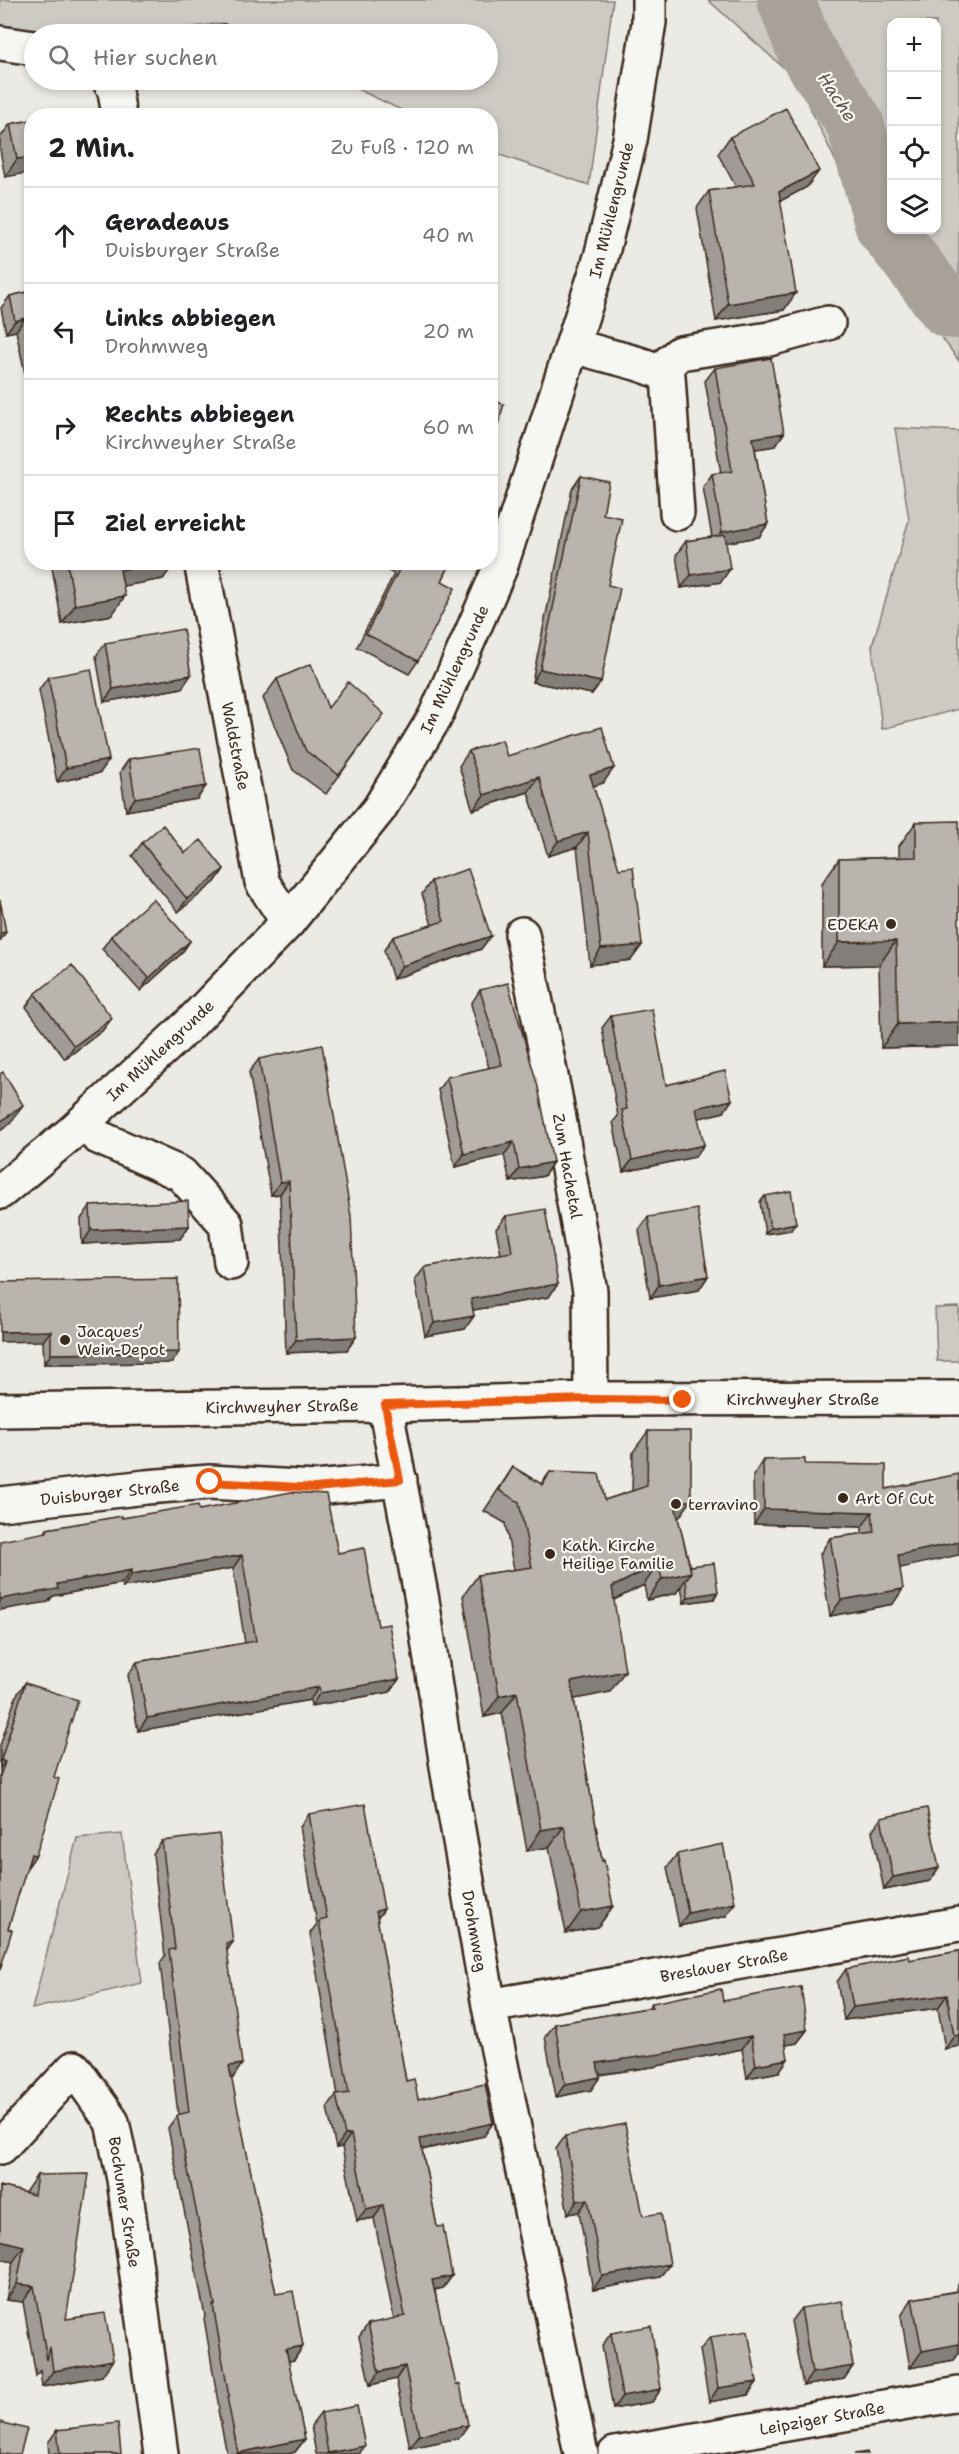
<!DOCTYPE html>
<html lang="de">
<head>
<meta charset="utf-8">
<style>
	:root { --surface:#fff; --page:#f2f2f2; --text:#202124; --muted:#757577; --line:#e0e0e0 }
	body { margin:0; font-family:"Shantell Sans",sans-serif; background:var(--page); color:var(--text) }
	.controls { position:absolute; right:18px; top:18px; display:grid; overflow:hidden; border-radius:12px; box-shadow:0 3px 9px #0003 }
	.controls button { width:54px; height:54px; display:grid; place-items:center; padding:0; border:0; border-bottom:2px solid var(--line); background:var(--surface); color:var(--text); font:30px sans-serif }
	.stop { position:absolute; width:18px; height:18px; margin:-14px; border:4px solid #ea580c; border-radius:50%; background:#fff }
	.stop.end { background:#ea580c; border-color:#fff; box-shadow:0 2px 6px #0008 }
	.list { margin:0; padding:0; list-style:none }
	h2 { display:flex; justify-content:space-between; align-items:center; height:78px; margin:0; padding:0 24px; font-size:26px }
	h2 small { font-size:20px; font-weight:400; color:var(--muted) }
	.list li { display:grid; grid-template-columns:39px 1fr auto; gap:18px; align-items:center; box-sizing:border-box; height:96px; padding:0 24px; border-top:2px solid var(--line) }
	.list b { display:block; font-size:22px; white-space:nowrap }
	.list p { margin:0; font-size:20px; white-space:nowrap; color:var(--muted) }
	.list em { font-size:20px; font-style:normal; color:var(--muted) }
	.icon { flex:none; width:33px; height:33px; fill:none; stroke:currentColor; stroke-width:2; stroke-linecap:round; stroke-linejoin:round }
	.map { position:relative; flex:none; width:959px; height:2454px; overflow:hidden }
	.search { position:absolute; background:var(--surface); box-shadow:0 3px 9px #0003; left:24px; top:24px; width:474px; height:66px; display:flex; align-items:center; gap:15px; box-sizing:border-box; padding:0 21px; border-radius:33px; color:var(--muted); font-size:22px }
	.panel { position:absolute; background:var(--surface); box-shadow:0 3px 9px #0003; left:24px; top:108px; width:474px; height:462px; border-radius:24px }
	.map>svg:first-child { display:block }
</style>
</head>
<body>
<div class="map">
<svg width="959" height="2454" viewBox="0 0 959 2454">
	<rect width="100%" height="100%" fill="#ebeae5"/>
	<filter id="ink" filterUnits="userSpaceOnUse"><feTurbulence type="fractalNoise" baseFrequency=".0167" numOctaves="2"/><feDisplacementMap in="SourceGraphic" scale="12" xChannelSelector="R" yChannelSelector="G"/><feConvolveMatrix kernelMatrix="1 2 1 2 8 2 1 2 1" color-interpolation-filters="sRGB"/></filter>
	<g filter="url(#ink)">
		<!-- green -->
		<path fill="#cdcac4" stroke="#847a71" stroke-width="1.5" fill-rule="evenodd" d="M0,0H613L589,185L491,152L490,116L412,115L338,80H488V34H246L223,23L143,34H34L0,31Z
			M708,0H959V361L881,255L796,79ZM892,22H936V230H892Z
			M895,428L959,431V709L882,729L872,646L909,520Z
			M959,1307V1361H937L935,1308Z
			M122,1834L142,1983L32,2009L77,1838Z"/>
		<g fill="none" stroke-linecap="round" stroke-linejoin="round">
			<!-- river -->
			<path stroke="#a8a198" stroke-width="58" d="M786,0L805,49L855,123L884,226L948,309L959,310"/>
			<!-- minor casing -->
			<g stroke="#3b2a1e" stroke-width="38">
				<path id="minor" d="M0,43L34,48
					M109,80L115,91L119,116
					M573,345C604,357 639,360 668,376L677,513
					M659,371L680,353L769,339L828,323
					M201,562L262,882L288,922
					M522,934L554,1091L590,1291L591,1399
					M83,1123L98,1137L181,1174L226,1224L231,1263
					M385,1405L422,1600L448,1773L489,2006L581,2454
					M0,1504L146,1487L210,1482L315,1488L400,1480
					M489,2006L959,1924
					M1,2147L74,2068L112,2122L124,2179L161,2454
					M615,2454L959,2394"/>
			</g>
			<!-- major casing -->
			<g stroke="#3b2a1e" stroke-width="38">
				<path id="major" d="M0,1192L70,1134L188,1026L288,922L379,809L435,717L500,568L601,257L630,140L649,22V0
					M0,1410L385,1405L591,1399L959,1398"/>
			</g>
			<!-- minor -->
			<use href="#minor" stroke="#f6f6f2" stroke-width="33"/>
			<!-- major -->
			<use href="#major" stroke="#f6f6f2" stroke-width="33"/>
		</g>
		<!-- wall -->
		<path fill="#a09b96" stroke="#3b2a1e" stroke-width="1.5" d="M166,80H215L167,87Z
			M32,120V172L5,177L0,150V138L10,124Z
			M730,137L807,187L780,201L784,310L716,321L697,208L709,191L736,187L718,154Z
			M32,291V406L16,331L6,333L1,308L10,296Z
			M715,368L784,433L775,446L755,449L768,524L759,537L726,542L721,582L681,588L676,555L686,541L712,537L703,487L712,474L721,473L705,381Z
			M581,476L603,514L608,585L592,694L532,682L572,489Z
			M51,562H175L163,579L123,586L112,615L62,624Z
			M387,562H451L442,581L418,661L409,674L357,647L394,574L384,569Z
			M105,643L182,688L104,702L96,656Z
			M48,677L100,773L57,782L39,690Z
			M277,679L371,732L326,794L293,770L263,698Z
			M469,751L507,756L603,783L593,786L642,945L631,960L590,965L577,847L548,856L528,792L473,810L459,766Z
			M129,759L206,786L197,799L126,811L120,772Z
			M916,822L959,1046L881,1048L879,965L822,966V883L839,859L899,857V846Z
			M142,843L185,853L224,869L215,882L178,912L132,856Z
			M431,881L481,949L393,979L384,950L393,937L432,925L422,894Z
			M111,936L190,941L181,954L140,991L102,949Z
			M480,990L553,1162L544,1176L510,1182L504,1155L455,1167L438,1090L447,1077L489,1068L471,1004Z
			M35,994L112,1018L102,1031L65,1059L26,1007Z
			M611,1016L666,1085L724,1112L698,1118L695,1157L623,1172L613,1122L618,1116L602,1028Z
			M259,1059L356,1337L347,1350L286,1353L280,1194L271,1195L249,1072Z
			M765,1196L791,1230L765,1234L760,1202Z
			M90,1206L189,1226L180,1239L82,1244L81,1219Z
			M506,1216L549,1297L473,1310L465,1329L425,1336L415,1280L425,1267L501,1254L496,1229Z
			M648,1217L708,1276L699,1290L650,1298L639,1230Z
			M0,1282L172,1363L44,1364L43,1341Z
			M648,1431L678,1519L690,1566L714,1599L684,1603L681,1587L676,1593L647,1600L644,1585L614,1600L610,1692L574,1699L602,1861L613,1906L598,1927L566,1933L549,1847L527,1851L502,1713L484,1717L463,1596L478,1575L514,1570L505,1523L484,1511L513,1467L541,1484L550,1472L605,1500L632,1491L633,1452Z
			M763,1460L805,1464L886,1489L900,1568L893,1604L830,1616L820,1554L830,1538L862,1534V1527L754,1524L753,1476Z
			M199,1510L338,1553L378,1626L399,1679L390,1692L311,1706L310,1700L138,1731L128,1675L137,1662L245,1643L233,1568L123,1587L122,1583L53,1596L48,1602L45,1533L47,1529L122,1518Z
			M25,1683L26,1868L8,1929L0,1970V1746L16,1696Z
			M309,1814L384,1909L377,1918L406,2081L418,2099L484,2136L422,2150L437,2227L452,2276L443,2288L435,2290L459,2438L410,2448L396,2379L370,2385L359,2337L368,2324L394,2319L374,2218L357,2221L342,2147L336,2148L327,2108L336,2095H338L310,1933L317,1924L300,1827Z
			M881,1818L939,1868L930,1881L884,1890L872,1831Z
			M162,1841L227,1950L233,2078H231L276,2294L303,2346L294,2360L288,2361L305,2439L295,2452L288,2454H227L218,2410L219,2408L204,2318L205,2316L168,2128L178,2114L160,1963L165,1956L153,1854Z
			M677,1854L735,1903L726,1916L679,1926L667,1867Z
			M959,1951V2046L945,2049L938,2008L844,2020L837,1982L846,1969L910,1960Z
			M723,2001L807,2030L797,2043L786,2045L779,2072L747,2078L742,2049L652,2067L599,2075L591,2090L556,2097L545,2037L555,2024L648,2008L652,2003Z
			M565,2136L643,2216L660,2277L593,2290L579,2212L568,2214L556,2149Z
			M37,2175L66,2319L102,2376L42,2387L40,2370L36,2376L23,2302L6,2300L13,2262L0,2259V2186L26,2193V2191Z
			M959,2283V2353L954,2360L910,2368L901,2316L912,2299L956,2291V2288Z
			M801,2308L853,2366L844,2379L803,2386L791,2321Z
			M611,2333L661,2389L652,2402L613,2409L602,2346Z
			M710,2337L757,2382L748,2395L709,2402L700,2350Z
			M321,2413L359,2454H316L311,2426Z
			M57,2430L121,2454H49L48,2443Z"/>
		<!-- shaded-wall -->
		<path fill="#827e7a" stroke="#3b2a1e" stroke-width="1.5" d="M172,80H215L167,87Z
			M32,157V172L5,177L17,159Z
			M819,171L807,187L767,208L779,192Z
			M796,293L784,310L716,321L728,304Z
			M25,318L16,331L6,333L15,321Z
			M784,433L775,446L744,451L753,438Z
			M768,524L759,537L713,545L722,532Z
			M163,562H175L163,579L107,589L120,570Z
			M730,569L721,582L681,588L691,575Z
			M125,596L112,615L62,624L75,605Z
			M540,669L601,682L592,694L532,682Z
			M191,675L182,688L104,702L113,689Z
			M109,760L100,773L57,782L66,768Z
			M614,768L603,783L579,790L590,775Z
			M539,777L528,792L473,810L484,795Z
			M206,786L197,799L126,811L135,798Z
			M588,832L577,847L548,856L558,841Z
			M224,869L215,882L178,912L187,899Z
			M6,932L0,941V933Z
			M491,936L481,949L393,979L402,966Z
			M190,941L181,954L140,991L149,978Z
			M896,941L879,965L822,966L839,942Z
			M642,945L631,960L590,965L601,949Z
			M112,1018L102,1031L65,1059L74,1046Z
			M959,1022V1046L881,1048L898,1024Z
			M732,1100L724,1112L688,1121L696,1108Z
			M23,1105L10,1124L0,1131V1122Z
			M514,1142L504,1155L455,1167L464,1154Z
			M704,1145L695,1157L623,1172L632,1160Z
			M553,1162L544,1176L510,1182L519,1169Z
			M289,1181L280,1194L271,1195L280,1182Z
			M796,1223L791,1230L765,1234L770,1228Z
			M189,1226L180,1239L82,1244L91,1230Z
			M708,1276L699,1290L650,1298L659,1285Z
			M558,1284L549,1297L462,1312L471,1299Z
			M474,1316L465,1329L425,1336L434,1323Z
			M51,1331L43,1341L0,1342V1332Z
			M356,1337L347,1350L286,1353L296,1340Z
			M179,1352L172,1363L44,1364L51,1354Z
			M674,1501H691L676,1522Z
			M764,1509L872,1512L862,1527L754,1524Z
			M959,1542V1555L887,1571L898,1555Z
			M242,1555L233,1568L123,1587L132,1574Z
			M658,1564L644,1585L597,1608L612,1587Z
			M132,1570L122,1583L53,1596L48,1602L0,1610V1599L57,1584Z
			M691,1572L676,1593L647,1600L662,1579Z
			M903,1589L893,1604L830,1616L841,1600Z
			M718,1592L714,1599L684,1603L688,1597Z
			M625,1671L610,1692L556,1703L571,1682Z
			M399,1679L390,1692L311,1706L320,1693Z
			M319,1687L310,1700L138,1731L147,1718Z
			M517,1692L502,1713L484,1717L499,1696Z
			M1,1760L5,1762L0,1768V1761Z
			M564,1826L549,1847L527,1851L541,1830Z
			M31,1854L36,1855L27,1868Z
			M939,1868L930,1881L884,1890L893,1877Z
			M735,1903L726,1916L679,1926L688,1913Z
			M613,1906L598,1927L566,1933L581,1912Z
			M384,1909L375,1922L376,1911Z
			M233,1942L224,1955L226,1943Z
			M947,1995L938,2008L844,2020L853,2007Z
			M807,2030L797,2043L775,2047L784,2034Z
			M959,2035V2046L945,2049L954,2036Z
			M751,2036L742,2049L652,2067L588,2076L597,2063Z
			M788,2059L779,2072L747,2078L756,2065Z
			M242,2064L233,2078L220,2079L229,2066Z
			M600,2077L591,2090L556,2097L565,2084Z
			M493,2123L484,2136L411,2152L420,2139Z
			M351,2134L342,2147L336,2148L345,2135Z
			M588,2199L579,2212L568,2214L577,2201Z
			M383,2205L374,2218L357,2221L366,2209Z
			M0,2240L24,2246L13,2262L0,2259Z
			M670,2264L660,2277L593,2290L602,2276Z
			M452,2276L443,2288L423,2292L432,2280Z
			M17,2284L34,2286L23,2302L6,2300Z
			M959,2343V2353L954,2360L910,2368L922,2351Z
			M303,2346L294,2360L277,2363L286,2349Z
			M113,2360L102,2376L42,2387L53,2371Z
			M405,2366L396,2379L370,2385L379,2372Z
			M853,2366L844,2379L803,2386L812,2373Z
			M757,2382L748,2395L709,2402L718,2388Z
			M661,2389L652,2402L613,2409L622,2396Z
			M468,2425L459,2438L410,2448L419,2435Z
			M305,2439L295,2452L288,2454H238V2453Z
			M365,2446L359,2454H327L328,2453Z"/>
		<!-- building -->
		<path fill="#bab4ae" stroke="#3b2a1e" stroke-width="1.5" d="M225,24L226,34H164Z
			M786,108L819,171L779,192L796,293L728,304L709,191L755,184L730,137Z
			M63,114L67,116H53Z
			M32,120V157L17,159L10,124Z
			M32,291V352L25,318L15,321L10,296Z
			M771,358L784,433L753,438L768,524L722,532L712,474L732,471L715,368Z
			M490,400L504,404L490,451Z
			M581,476L609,482L603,514L622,518L608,585L620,588L601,682L540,669Z
			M725,535L730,569L691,575L686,541Z
			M67,562H163L120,570L125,596L75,605Z
			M403,562H451L442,581L455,588L418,661L366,634Z
			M183,629L191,675L113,689L105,643Z
			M311,664L328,708L348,682L384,714L339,775L306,751L277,679Z
			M91,669L109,760L66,768L48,677Z
			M602,727L614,768L590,775L619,869L633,867L642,945L601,949L588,832L558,841L539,777L484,795L469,751L502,740L507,756Z
			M200,748L206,786L135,798L129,759Z
			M959,821V1022L898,1024L896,941L839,942V859L916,857V822Z
			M163,825L185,853L201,840L224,869L187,899L142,843Z
			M468,869L491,936L402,966L393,937L444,921L431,881Z
			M153,899L190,941L149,978L111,936Z
			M0,900L6,932L0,933Z
			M72,965L112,1018L74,1046L35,994Z
			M508,983L538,1087L553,1162L519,1169L514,1142L464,1154L447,1077L502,1065L480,990Z
			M652,1009L666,1085L725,1071L732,1100L696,1108L704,1145L632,1160L622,1110L627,1109L611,1016Z
			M322,1045L351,1216L356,1337L296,1340L289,1181L280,1182L259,1059Z
			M3,1072L23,1105L0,1122V1074Z
			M791,1191L796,1223L770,1228L765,1196Z
			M188,1201L189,1226L91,1230L90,1206Z
			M545,1209L558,1284L471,1299L474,1316L434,1323L425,1267L512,1252L506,1216Z
			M697,1209L708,1276L659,1285L648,1217Z
			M178,1279L179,1352L51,1354V1331L0,1332V1282Z
			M648,1431H691V1501H674L691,1572L662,1579L658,1564L612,1587L625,1671L571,1682L602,1861L604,1860L613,1906L581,1912L564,1826L541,1830L517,1692L499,1696L478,1575L532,1567L519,1502L499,1490L513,1467L543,1485L550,1472L599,1474L605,1500L647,1486Z
			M805,1459V1464L886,1465V1489L959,1474V1542L898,1555L903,1589L841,1600L830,1538L874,1532L872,1512L764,1509L763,1460Z
			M291,1492L326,1494L338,1553L364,1548L378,1626L389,1624L399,1679L320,1693L319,1687L147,1718L137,1662L256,1641L242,1555L132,1574V1570L57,1584L58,1589L0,1599V1541L47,1532V1529L122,1516V1518L198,1505L199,1510Z
			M714,1563L718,1592L688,1597L686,1580L691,1572L690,1566Z
			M25,1683L78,1700L54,1777L59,1779L36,1855L31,1854L8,1929L12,1930L0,1970V1776L5,1762L1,1760Z
			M365,1804L384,1909L376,1911L406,2081L414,2079L418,2099L485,2084L493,2123L420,2139L437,2227L443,2226L452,2276L432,2280L456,2385L460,2384L468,2425L419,2435L405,2366L379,2372L368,2324L405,2316L383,2205L366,2209L351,2134L345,2135L336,2095L349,2093L319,1921L327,1919L309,1814Z
			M927,1808L939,1868L893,1877L881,1818Z
			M219,1834L233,1942L226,1943L242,2064L229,2066L276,2294L293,2291L303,2346L286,2349L305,2439L238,2453L227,2397H229L213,2305H215L177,2115L189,2112L169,1950L175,1949L162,1841Z
			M723,1844L735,1903L688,1913L677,1854Z
			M959,1951V2035L954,2036L947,1995L853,2007L846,1969L909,1956L910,1960Z
			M801,1987L807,2030L784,2034L788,2059L756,2065L751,2036L661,2054L597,2063L600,2077L565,2084L555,2024L652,2007V2003L721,1989L723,2001Z
			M625,2124L643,2216L661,2213L670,2264L602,2276L588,2199L577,2201L565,2136Z
			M89,2174L66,2319L105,2313L113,2360L53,2371L50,2347L47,2360L34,2286L17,2284L24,2246L0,2240V2186L34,2195L37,2175Z
			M959,2291V2344L922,2351L912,2299Z
			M842,2301L853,2366L812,2373L801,2308Z
			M651,2326L661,2389L622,2396L611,2333Z
			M748,2331L757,2382L718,2388L710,2337Z
			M357,2406L365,2446L328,2453L321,2413Z
			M0,2422L27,2429L20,2454H0Z
			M118,2423L121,2454H60L57,2430Z
			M867,2452L868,2454H854Z"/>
	</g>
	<g fill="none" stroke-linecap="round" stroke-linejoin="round" filter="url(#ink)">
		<!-- route -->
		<path stroke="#ea580c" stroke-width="8" d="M210,1482L315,1488L400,1480L385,1405L591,1399L683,1400"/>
	</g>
	<!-- markers -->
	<g fill="#3b2a1e" stroke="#f6f6f2" stroke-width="2">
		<circle cx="891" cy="924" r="6"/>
		<circle cx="65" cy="1340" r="6"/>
		<circle cx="843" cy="1498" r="6"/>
		<circle cx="676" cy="1504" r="6"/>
		<circle cx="550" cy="1554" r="6"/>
	</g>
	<g text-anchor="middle" stroke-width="4.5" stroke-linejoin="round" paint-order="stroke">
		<!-- street labels -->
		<g font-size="16" fill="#3b2a1e" stroke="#f6f6f2">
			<text transform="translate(611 210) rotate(-76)" y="6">Im Mühlengrunde</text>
			<text transform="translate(454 669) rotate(-65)" y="6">Im Mühlengrunde</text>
			<text transform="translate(236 746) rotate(79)" y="6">Waldstraße</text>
			<text transform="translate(160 1050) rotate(-43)" y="6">Im Mühlengrunde</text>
			<text transform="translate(568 1166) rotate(80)" y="6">Zum Hachetal</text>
			<text x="803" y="1405">Kirchweyher Straße</text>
			<text transform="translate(282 1406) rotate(-1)" y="6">Kirchweyher Straße</text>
			<text transform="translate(110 1492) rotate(-6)" y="6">Duisburger Straße</text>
			<text transform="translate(475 1931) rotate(80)" y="6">Drohmweg</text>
			<text transform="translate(724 1965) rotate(-10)" y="6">Breslauer Straße</text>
			<text transform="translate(125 2202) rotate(81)" y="6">Bochumer Straße</text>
			<text transform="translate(822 2418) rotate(-10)" y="6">Leipziger Straße</text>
		</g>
		<!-- poi labels -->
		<g font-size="16" fill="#3b2a1e" stroke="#f6f6f2" text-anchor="start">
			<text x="879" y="930" text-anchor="end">EDEKA</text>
			<text x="77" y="1337">Jacques’<tspan x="77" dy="18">Wein-Depot</tspan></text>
			<text x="855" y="1504">Art Of Cut</text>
			<text x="688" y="1510">terravino</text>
			<text x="562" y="1551">Kath. Kirche<tspan x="562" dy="18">Heilige Familie</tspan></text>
		</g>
		<!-- water labels -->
		<g font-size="18" font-style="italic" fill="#615449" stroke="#f6f6f2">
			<text transform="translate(837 97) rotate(57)" y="6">Hache</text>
		</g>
	</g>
</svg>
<div class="controls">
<button>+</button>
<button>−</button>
<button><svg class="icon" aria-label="locate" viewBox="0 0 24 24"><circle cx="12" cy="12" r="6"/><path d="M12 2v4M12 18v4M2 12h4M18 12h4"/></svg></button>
<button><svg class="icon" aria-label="layers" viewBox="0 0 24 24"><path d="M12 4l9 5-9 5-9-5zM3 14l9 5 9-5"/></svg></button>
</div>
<div class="stop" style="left:210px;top:1482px"></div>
<div class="stop end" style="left:683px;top:1400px"></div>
<div class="search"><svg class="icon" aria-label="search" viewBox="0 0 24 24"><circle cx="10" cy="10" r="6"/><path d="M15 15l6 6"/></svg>Hier suchen</div>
<section class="panel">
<h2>2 Min.<small>Zu Fuß · 120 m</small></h2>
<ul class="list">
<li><svg class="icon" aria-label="ahead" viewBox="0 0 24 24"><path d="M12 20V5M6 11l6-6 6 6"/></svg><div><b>Geradeaus</b><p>Duisburger Straße</p></div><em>40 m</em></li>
<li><svg class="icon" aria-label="left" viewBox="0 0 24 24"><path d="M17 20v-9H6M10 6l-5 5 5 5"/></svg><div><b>Links abbiegen</b><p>Drohmweg</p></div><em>20 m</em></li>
<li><svg class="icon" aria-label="right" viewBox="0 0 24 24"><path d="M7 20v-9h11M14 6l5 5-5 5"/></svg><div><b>Rechts abbiegen</b><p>Kirchweyher Straße</p></div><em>60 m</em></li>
<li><svg class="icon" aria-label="arrive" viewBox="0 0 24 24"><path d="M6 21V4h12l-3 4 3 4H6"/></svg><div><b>Ziel erreicht</b></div></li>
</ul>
</section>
</div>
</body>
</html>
